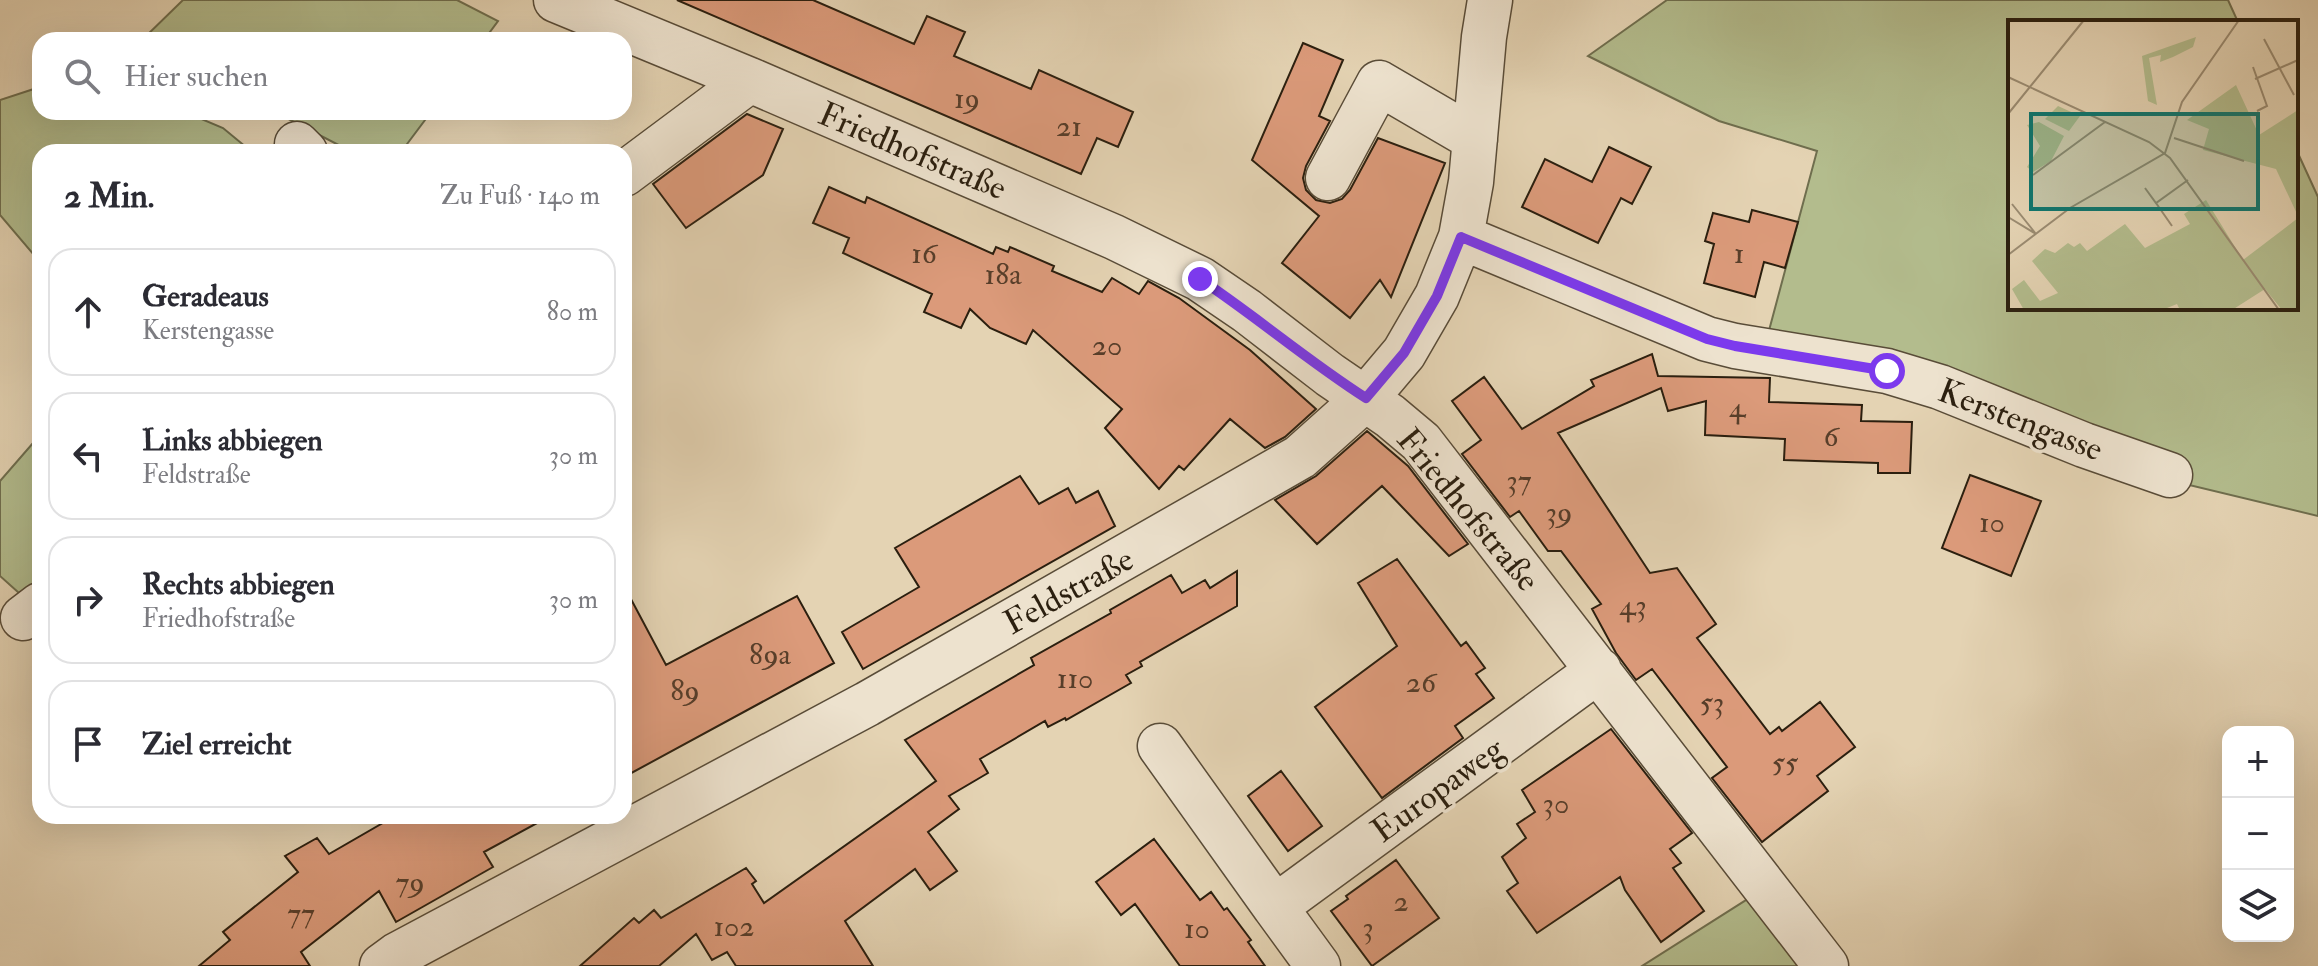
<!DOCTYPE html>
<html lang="de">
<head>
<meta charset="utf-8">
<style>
	:root { --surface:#fff; --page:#f2f2f3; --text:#2b2b33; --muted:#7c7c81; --line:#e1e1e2 }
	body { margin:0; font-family:"IM FELL Double Pica",serif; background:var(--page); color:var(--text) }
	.controls { position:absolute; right:24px; bottom:24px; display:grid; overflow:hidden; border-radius:16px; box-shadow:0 8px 32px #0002 }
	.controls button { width:72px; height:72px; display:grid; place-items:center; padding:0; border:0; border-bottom:2px solid var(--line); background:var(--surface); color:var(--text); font:40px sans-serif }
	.stop { position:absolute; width:24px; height:24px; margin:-18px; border:6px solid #7c3aed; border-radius:50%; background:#fff }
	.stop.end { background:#7c3aed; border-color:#fff; box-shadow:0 2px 8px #0008 }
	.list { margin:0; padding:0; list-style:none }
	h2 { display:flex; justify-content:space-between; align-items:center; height:104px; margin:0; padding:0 32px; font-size:34px }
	h2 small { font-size:26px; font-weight:400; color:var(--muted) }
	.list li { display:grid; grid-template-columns:52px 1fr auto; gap:24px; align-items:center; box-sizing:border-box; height:128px; margin:0 16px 16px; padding:0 16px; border:2px solid var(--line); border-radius:24px }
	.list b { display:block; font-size:30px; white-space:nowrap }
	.list p { margin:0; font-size:26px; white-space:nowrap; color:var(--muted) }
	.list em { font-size:26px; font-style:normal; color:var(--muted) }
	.icon { flex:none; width:44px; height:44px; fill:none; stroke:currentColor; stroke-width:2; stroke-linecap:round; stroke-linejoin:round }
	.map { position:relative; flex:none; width:2318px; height:966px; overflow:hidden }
	.search { position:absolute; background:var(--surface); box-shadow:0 8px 32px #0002; left:32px; top:32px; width:600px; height:88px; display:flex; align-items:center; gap:20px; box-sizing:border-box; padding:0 28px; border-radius:24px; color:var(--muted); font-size:30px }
	.panel { position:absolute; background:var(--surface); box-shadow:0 8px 32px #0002; left:32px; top:144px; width:600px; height:680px; border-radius:24px }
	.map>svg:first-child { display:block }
</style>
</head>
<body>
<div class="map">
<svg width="2318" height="966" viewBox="0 0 2318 966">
	<rect width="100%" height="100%" fill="#e4d3b3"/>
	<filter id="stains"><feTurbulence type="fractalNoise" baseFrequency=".0025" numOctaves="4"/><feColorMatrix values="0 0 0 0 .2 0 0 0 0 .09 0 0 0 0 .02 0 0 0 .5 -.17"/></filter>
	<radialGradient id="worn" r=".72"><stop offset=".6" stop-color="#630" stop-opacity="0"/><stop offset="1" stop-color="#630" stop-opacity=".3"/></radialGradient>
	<!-- green -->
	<path fill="#b3bc8d" stroke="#6f6e4e" stroke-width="2" d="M183,0H457L498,21L484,40H142Z
		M1667,0H2228L2238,22H2010V308H2296V149L2318,197V516L2077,458L1905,392L1759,368L1817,151L1719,121L1588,56Z
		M40,87V112H185L223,128L252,152H40V262L0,215V100Z
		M275,112H431L401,152H352Z
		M40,435V579L19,593L0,576V481Z
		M1784,876L1840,966H1642Z"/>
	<!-- building -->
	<path fill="#db9a7a" stroke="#2b1f0f" stroke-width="2" d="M677,0H813L914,44L927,16L965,32L954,56L1031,89L1039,70L1133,112L1118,147L1097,138L1081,174Z
		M1303,43L1343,60L1319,116L1330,121L1306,166L1303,178L1306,190L1316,200L1330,203L1342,199L1350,190L1378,138L1445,163L1391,297L1380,280L1350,318L1282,263L1319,216L1252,160Z
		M747,114L783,129L763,175L686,228L653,184Z
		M1609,147L1651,167L1632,204L1621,198L1598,243L1522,207L1545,159L1592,182Z
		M829,187L865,203L867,197L993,254L996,247L1008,252L1010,247L1054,266L1052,271L1102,292L1112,278L1139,294L1148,281L1179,298L1250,350L1316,409L1285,437L1265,448L1230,419L1184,470L1179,466L1159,489L1105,428L1122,409L1033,330L1026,344L990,328L970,309L961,328L924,312L932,294L843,253L849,238L813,223Z
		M1752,210L1798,222L1785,268L1764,262L1755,297L1704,283L1714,244L1705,241L1713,213L1749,222Z
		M1652,354L1658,376L1770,378L1769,402L1862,405L1861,421L1912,422L1910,473H1878V463L1784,460L1785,439L1705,435L1706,401L1668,411L1661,388L1558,433L1650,573L1677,568L1716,624L1697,638L1770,734L1779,727L1782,731L1820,702L1855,747L1817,776L1828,791L1762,842L1712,778L1727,767L1652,669L1636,680L1616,653L1592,609L1601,604L1561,551H1548L1519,511L1510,517L1462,454L1481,440L1452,401L1484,377L1522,429L1594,386L1591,380Z
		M1367,431L1408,466L1468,544L1449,556L1382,486L1317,544L1275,500L1316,476Z
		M1970,475L2041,501L2011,576L1942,548Z
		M1020,476L1039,504L1068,488L1076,503L1098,491L1115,526L863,669L842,632L919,587L895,548Z
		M1397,559L1461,646L1466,642L1485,668L1476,674L1494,698L1455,726L1463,738L1382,798L1315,707L1397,646L1358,583Z
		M1237,571V606L1140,662L1142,666L1126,675L1131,683L1066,720L1065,718L1048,727L1045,721L980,759L988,773L949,796L959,809L928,832L957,871L930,890L915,869L845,921L873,966H736L727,952L712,960L696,934L659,966H580L634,918L639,923L654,910L661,918L746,868L756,881L752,884L764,903L936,781L905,740L1034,665L1031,658L1111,613L1110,610L1171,575L1182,593L1205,580L1210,588Z
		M624,586L666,665L797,596L834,663L624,777Z
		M1611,729L1692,833L1670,849L1681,863L1673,868L1704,911L1661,942L1625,890L1620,877L1537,933L1507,891L1518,883L1502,857L1526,838L1517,824L1535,812L1522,790Z
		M1281,771L1322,826L1288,851L1248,796Z
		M395,816H550L484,852L493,867L396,922L379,891L301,952L310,966H199L230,940L223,932L298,872L285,856L317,838L329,854Z
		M1154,839L1200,900L1211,892L1224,910L1227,908L1251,940L1248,942L1265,966H1180L1135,904L1121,915L1096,882Z
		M1396,860L1439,918L1372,966L1331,911L1348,899L1346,896Z"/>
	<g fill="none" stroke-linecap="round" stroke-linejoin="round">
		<!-- minor casing -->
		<g stroke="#594c38" stroke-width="47">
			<path id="minor" d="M556,0L750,80L1114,237L1200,279L1247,311L1330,375L1390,416L1421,442L1826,966
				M297,144L305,152
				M624,174L750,80
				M1328,178L1379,83L1475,139
				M1461,237L1707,339L1735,346L1887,371L1940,387L2084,445L2170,475
				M23,618L40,605
				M1160,746L1275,907L1599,670
				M1275,907L1318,966
				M382,966L397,955L867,704L1300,457L1366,398L1404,353L1437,296L1461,237L1471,182L1484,37L1490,0"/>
		</g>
		<!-- minor -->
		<use href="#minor" stroke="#ede2ce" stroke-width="44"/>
	</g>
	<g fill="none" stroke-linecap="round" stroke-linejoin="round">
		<!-- route -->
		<path stroke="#7c3aed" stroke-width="10" d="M1200,279C1257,317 1308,361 1366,398L1404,353L1437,296L1461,237L1707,339L1735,346L1887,371"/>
	</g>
	<g text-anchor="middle" stroke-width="7" stroke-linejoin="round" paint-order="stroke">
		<!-- number labels -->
		<g font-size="30" fill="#573e2a">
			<text x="967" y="108">19</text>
			<text x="1069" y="136">21</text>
			<text x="924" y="263">16</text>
			<text x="1739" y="263">1</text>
			<text x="1003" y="284">18a</text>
			<text x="1107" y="355">20</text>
			<text x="1737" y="417">4</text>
			<text x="1831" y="446">6</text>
			<text x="1519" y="490">37</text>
			<text x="1559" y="522">39</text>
			<text x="1992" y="532">10</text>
			<text x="1633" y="615">43</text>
			<text x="770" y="664">89a</text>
			<text x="1075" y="688">110</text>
			<text x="1421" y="692">26</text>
			<text x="685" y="700">89</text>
			<text x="1712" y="712">53</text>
			<text x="1785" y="772">55</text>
			<text x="1556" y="813">30</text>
			<text x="410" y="892">79</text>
			<text x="1401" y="911">2</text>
			<text x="301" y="923">77</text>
			<text x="734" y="936">102</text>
			<text x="1368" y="937">3</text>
			<text x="1197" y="938">10</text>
		</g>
		<!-- street labels -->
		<g font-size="34" fill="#2b1f0f" stroke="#ede2ce">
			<text transform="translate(913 150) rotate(23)" y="12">Friedhofstraße</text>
			<text transform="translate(2021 419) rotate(21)" y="12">Kerstengasse</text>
			<text transform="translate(1469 509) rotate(50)" y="12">Friedhofstraße</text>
			<text transform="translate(1068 590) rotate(-29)" y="12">Feldstraße</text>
			<text transform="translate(1437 789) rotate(-36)" y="12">Europaweg</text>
		</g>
	</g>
	<!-- overview -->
	<g transform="translate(2008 20)">
		<rect width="290" height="290" fill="#e4d3b3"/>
		<path d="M188,17L185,27L165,37L152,42L153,35L141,38L149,85L140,81L134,36ZM228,65L251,115L290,90V196L268,149L195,130L201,109L179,100ZM50,86L72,96L61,111L37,99ZM31,102L56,116L43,141L25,152L19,147L32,126L19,105ZM198,180L235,240L290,198V290H274L257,269L224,290H172L169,284L154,290H16L4,269L16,260L32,281L50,273L24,241L37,229L47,233L60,223L66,227L72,223L79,231L117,204L137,228L182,204L176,194Z" fill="#b3bc8d"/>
		<path fill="none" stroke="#9a8b71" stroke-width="2" d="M256,19L286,75M245,47L259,86L249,91M0,57L141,122L162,138L271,290M247,59L290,40M0,94L76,0M166,118L236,141M25,155L97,102M137,168L148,183L180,160M148,183L164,206M0,197L28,214L4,184M0,235L62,188L157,133L174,82L231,0"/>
		<path fill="#0f766e" fill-opacity="0.15" stroke="#0f766e" stroke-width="4" d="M23,94H250V189H23Z"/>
		<rect width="290" height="290" fill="none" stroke="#2b1f0f" stroke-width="4"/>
	</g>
	<rect width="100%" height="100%" filter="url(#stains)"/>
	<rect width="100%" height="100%" fill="url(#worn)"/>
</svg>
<div class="controls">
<button>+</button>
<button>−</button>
<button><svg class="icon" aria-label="layers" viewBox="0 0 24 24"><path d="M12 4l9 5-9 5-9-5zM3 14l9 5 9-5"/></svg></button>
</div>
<div class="stop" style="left:1887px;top:371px"></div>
<div class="stop end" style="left:1200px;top:279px"></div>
<div class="search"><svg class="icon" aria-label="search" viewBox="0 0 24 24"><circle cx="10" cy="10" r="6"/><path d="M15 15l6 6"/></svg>Hier suchen</div>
<section class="panel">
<h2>2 Min.<small>Zu Fuß · 140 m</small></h2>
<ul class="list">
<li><svg class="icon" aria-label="ahead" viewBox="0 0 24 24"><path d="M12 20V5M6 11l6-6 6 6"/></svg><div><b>Geradeaus</b><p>Kerstengasse</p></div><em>80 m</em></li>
<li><svg class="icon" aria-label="left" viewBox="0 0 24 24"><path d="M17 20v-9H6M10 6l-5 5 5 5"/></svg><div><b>Links abbiegen</b><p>Feldstraße</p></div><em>30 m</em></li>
<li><svg class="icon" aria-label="right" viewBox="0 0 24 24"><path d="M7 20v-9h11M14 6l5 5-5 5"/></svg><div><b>Rechts abbiegen</b><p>Friedhofstraße</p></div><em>30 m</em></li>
<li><svg class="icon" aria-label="arrive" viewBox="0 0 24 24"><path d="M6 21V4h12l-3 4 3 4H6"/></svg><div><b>Ziel erreicht</b></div></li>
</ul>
</section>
</div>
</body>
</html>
